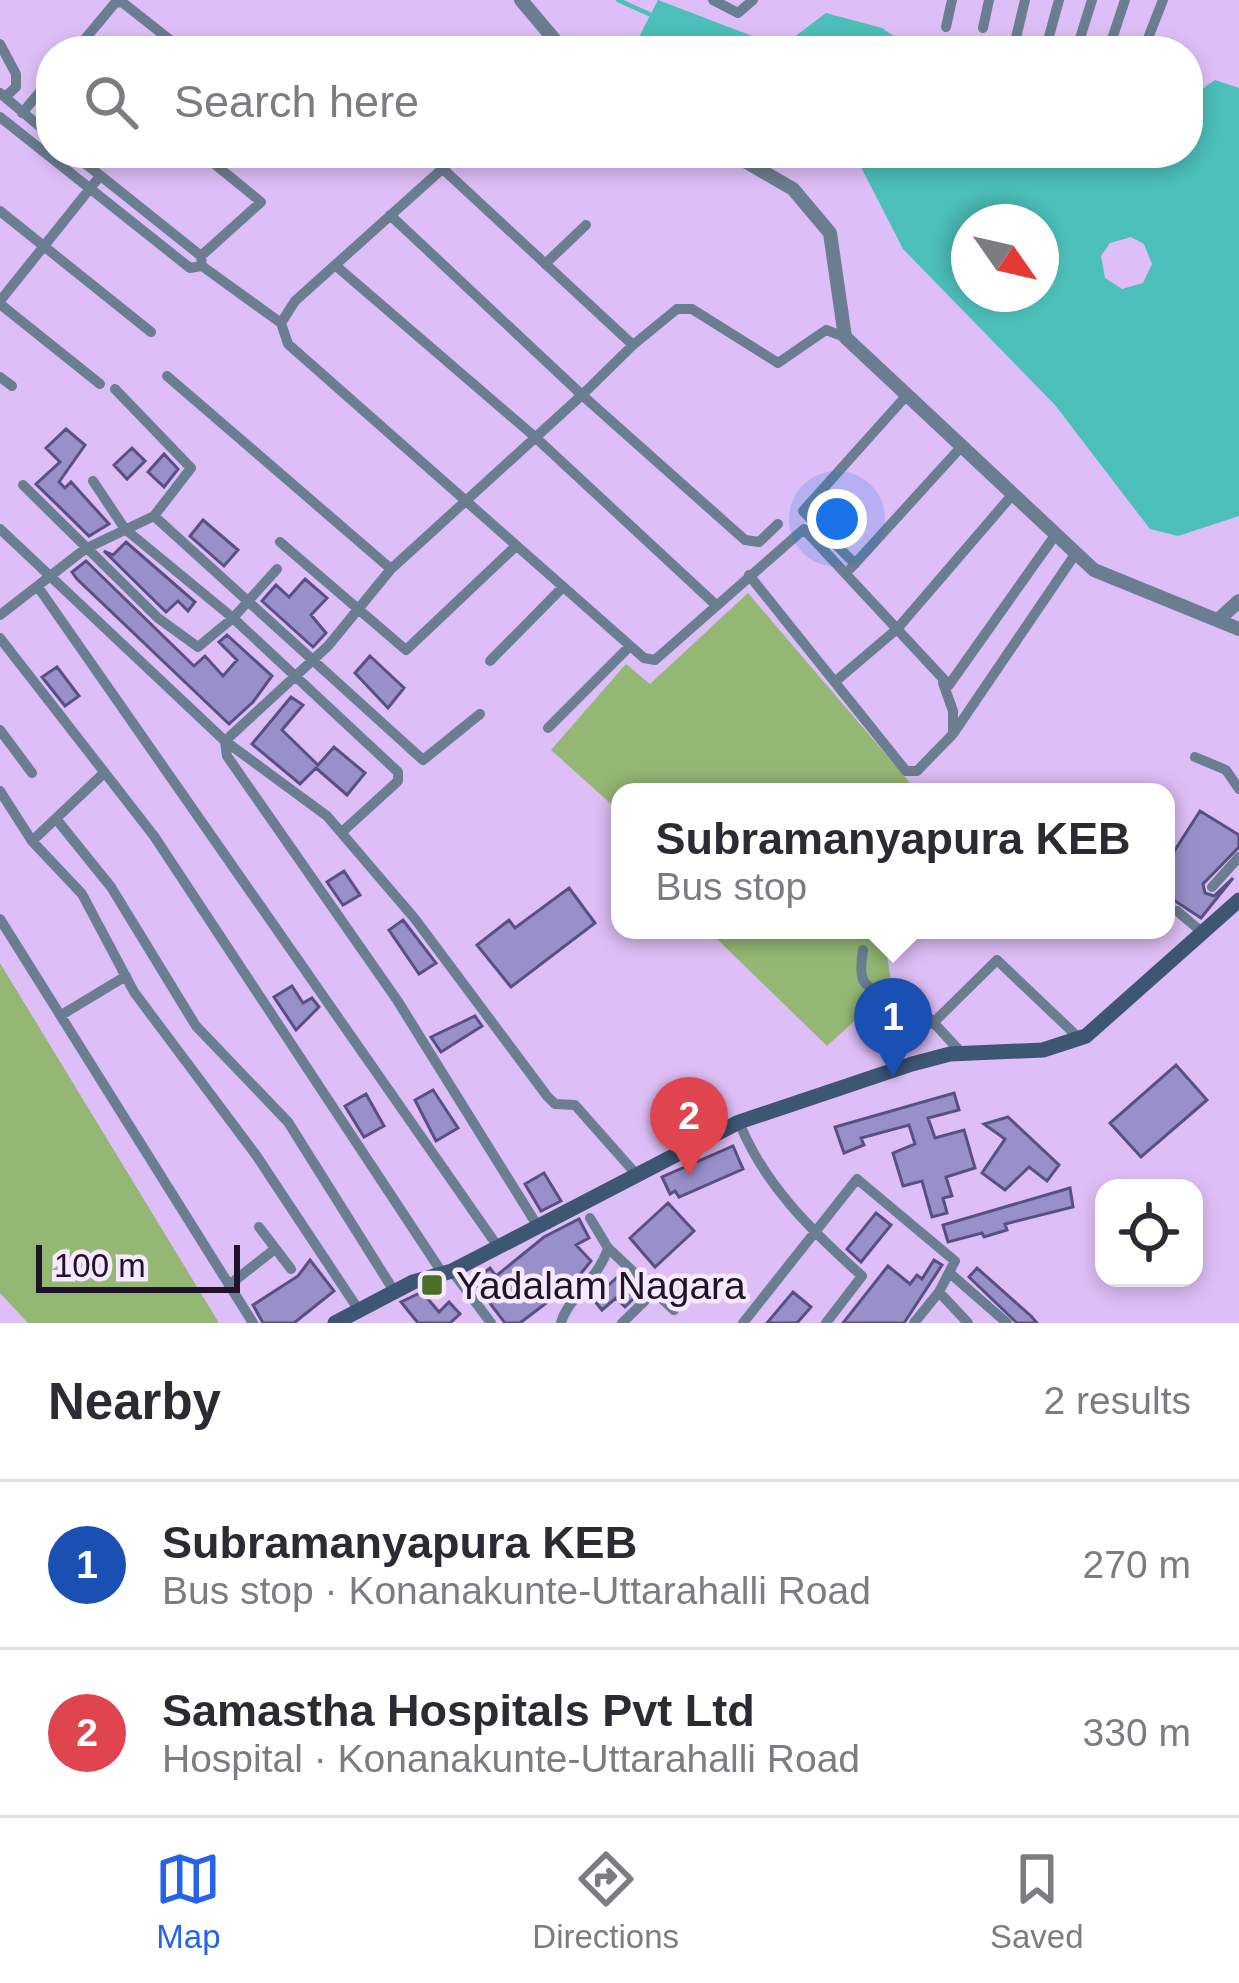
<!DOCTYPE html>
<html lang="en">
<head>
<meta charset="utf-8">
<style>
	:root { --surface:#fff; --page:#f2f2f3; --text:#2b2b33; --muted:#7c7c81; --line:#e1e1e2; --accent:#2563eb }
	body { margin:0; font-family:Helvetica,sans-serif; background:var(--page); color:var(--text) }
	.controls { position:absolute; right:36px; bottom:36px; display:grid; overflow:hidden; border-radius:24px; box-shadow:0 6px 18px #0003 }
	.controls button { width:108px; height:108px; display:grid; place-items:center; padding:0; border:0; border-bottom:3px solid var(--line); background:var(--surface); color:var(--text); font:60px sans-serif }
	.compass { position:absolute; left:951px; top:204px; width:108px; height:108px; border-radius:50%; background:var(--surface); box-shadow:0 6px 18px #0003; rotate:124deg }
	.scale { position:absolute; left:36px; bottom:30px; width:204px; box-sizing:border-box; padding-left:12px; border:6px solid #201328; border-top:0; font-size:33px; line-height:42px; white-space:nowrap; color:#201328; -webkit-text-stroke:9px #f5e8ff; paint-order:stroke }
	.you { position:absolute; left:837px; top:519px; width:42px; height:42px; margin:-30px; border:9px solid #fff; border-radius:50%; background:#1a73e8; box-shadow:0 0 0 18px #1a73e833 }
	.badge { display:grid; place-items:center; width:78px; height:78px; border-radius:50%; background:var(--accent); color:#fff; font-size:39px; font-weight:700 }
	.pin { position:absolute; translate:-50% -99px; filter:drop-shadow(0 3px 6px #0008) }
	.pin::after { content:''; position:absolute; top:63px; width:42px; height:36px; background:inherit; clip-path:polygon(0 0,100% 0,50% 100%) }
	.popup { position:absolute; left:611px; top:783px; width:564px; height:156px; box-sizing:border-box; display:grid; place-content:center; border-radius:24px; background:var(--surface); filter:drop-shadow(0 3px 9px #0005); font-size:39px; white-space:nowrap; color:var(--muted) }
	.popup b { font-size:45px; color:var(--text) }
	.popup::after { content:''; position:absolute; left:50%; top:100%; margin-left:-24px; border:24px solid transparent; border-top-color:var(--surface) }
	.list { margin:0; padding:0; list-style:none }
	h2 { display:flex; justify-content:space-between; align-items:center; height:156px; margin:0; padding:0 48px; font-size:51px }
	h2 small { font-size:39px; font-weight:400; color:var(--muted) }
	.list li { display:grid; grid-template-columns:78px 1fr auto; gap:36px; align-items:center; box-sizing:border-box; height:168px; padding:0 48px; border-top:3px solid var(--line) }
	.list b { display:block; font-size:45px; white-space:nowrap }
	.list p { margin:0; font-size:39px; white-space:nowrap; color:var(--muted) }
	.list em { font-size:39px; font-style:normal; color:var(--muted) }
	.icon { flex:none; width:66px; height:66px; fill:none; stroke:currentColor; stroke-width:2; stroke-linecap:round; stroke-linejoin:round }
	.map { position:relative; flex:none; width:1239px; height:1323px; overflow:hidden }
	.search { position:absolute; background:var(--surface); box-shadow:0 6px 18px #0003; left:36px; right:36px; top:36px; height:132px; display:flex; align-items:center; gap:30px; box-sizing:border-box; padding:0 42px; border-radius:48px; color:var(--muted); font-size:45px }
	.sheet { height:492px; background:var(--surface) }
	nav { display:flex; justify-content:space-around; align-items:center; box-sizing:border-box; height:168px; border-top:3px solid var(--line); background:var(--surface); font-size:33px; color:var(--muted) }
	nav a { display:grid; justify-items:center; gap:6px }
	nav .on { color:var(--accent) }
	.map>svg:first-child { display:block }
</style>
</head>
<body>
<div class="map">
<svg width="1239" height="1323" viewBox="0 0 1239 1323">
	<rect width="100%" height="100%" fill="#debef6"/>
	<!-- green -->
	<path fill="#94b774" d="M748,593L918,792H620V812L551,750L626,664L650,684Z
		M726,930H883L892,987L827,1046L717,939Z
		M0,963L219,1323H28L0,1293Z"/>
	<!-- water -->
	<path fill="#4cbfb9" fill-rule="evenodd" d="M658,0L781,47L826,13L882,28L916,51H663L639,37Z
		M1215,80L1239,88V516L1178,536L1150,529L1055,405L903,249L860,165L840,153H1188V99ZM969,222H1041V294H969ZM1131,237L1144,244L1152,264L1143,283L1122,289L1105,278L1101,256L1110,243Z"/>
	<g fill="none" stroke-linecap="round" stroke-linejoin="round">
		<!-- stream -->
		<path stroke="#4cbfb9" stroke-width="4.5" d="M618,0L649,14"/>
	</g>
	<!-- building -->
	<path fill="#9990c9" stroke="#584f83" stroke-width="3" d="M66,429L85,445L59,482L65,488L71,482L109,524L89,536L36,484L60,462L46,448Z
		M132,448L145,461L127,479L114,465Z
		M164,454L178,469L164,487L148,472Z
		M203,520L238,550L224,566L190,536Z
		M126,542L195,602L188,611L178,601L166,612L104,551L113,555Z
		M86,561L194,666L205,656L223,676L237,660L219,642L227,635L272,676L253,702L229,724L77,579L72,572Z
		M305,579L327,598L311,615L326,633L313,647L262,601L276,585L289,597Z
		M370,656L404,688L388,708L355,673Z
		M57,667L79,696L65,706L42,677Z
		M291,697L303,705L282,730L318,765L334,747L365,773L347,795L316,768L300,784L252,744Z
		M1200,811L1239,835V847L1203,884L1205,893L1214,896L1233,878L1201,918L1166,895V864Z
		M344,871L360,895L343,905L327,882Z
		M569,888L595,923L511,987L477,945L509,920L515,928Z
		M403,920L436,963L419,974L389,930Z
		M292,986L303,1003L312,998L319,1007L296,1030L274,997Z
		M475,1016L482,1026L441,1052L431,1037Z
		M1176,1065L1207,1100L1141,1157L1110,1123Z
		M433,1090L458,1128L436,1141L415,1100Z
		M954,1093L959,1110L928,1118L935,1138L964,1130L975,1168L946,1177L952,1196L943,1198L947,1213L932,1217L922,1181L903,1186L893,1153L915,1144L909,1125L861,1138L864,1145L844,1153L835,1127Z
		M366,1094L384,1126L364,1137L345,1106Z
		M1008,1117L1059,1165L1047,1181L1029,1167L1005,1190L982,1173L1005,1139L984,1124Z
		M733,1146L743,1169L679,1197L675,1191L670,1194L662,1177Z
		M544,1173L561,1201L541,1211L525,1184Z
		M1070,1188L1073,1207L1005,1224L1007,1230L984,1237L982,1233L948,1242L943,1225Z
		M668,1203L694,1231L655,1267L630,1238Z
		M876,1213L891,1225L861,1262L847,1249Z
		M579,1219L589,1238L576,1245L591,1261L574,1282L520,1323H505L473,1281L490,1268L496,1276L544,1237Z
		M310,1260L334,1291L294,1323H263L253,1305L298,1276Z
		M934,1260L942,1265L904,1323H843L888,1266L910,1284L917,1275L922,1279Z
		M977,1268L1031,1316L1037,1323H1017L969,1277Z
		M621,1274L638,1294L625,1307L616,1298L602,1310L593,1299Z
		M422,1292L439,1312L449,1302L460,1314L450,1323H418L401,1302Z
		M793,1292L811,1307L797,1323H767Z"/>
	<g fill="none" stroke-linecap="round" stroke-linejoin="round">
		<!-- minor -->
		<path stroke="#6a7d91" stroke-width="10" d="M713,0L738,13L753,0
			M946,27L952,0
			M983,28L989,0
			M1015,42L1025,0
			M0,44L16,74V87L5,97
			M75,51L115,3L122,2L184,51
			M1045,51L1059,0
			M1076,51L1092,0
			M1108,51L1125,0
			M1143,51L1163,0
			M0,93L51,136
			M22,113L51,79
			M0,117L190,268L202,266
			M72,153L201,256L202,266L281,323
			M460,153L295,301L281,323L288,344L644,658L655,660L804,529L949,685L1056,534
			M0,211L151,332
			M390,215L582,395L633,345L443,169
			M201,256L261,202L201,153
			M545,264L586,225
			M335,265L535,437L716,605
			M0,301L100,176
			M0,304L100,384
			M633,345L677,309H692L778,363L826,330L845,337
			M167,376L391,569
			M0,377L12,386
			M93,481L125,529L233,618L398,772V781L342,832
			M23,485L158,618L198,647L233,618L277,569
			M154,516L423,760L480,714
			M0,529L225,741L327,816L415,919L547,1096L555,1104L575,1105L636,1174
			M280,542L406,650L516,546
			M855,564L803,511L907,395
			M851,568L962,446
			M749,575L906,771H917L953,734V711L943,683
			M38,587L496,1244
			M0,615L85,549L154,516L191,468L115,389
			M0,638L154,836L443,1274
			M490,661L563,587
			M837,680L897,629L1013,494
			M548,728L630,646
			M0,730L32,773
			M953,734L1076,553
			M1195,757L1226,770L1239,789
			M0,791L32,841L82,894L134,992L256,1155L358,1309
			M57,820L111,887L196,1026L288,1122L394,1291
			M32,841L104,773
			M1212,887L1239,857
			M1166,910L1177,911L1202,932
			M0,919L253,1323
			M863,950C855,997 874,985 905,999C925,1009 946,1038 963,1054
			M63,1014L126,976
			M932,1024L997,960L1079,1038
			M739,1122C764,1185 812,1231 862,1276L826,1323
			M537,1225L397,1000L227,756L225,741L328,646L391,569L582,395L745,540L759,542L778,524
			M259,1227L291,1269
			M608,1248L674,1310
			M452,1271L491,1323
			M952,1275L1007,1323
			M229,1285L275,1249
			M561,1323C567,1299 598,1280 608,1248L590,1218
			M622,1323L656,1290
			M743,1323L857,1179L955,1261L939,1292
			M914,1323L939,1292L968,1323"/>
		<!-- tertiary -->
		<path stroke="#6a7d91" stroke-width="14" d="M521,0L564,51
			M731,153L793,189L830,233L845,337L1094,570L1239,629
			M1219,619L1239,601"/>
		<!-- secondary -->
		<path stroke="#3c5673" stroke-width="15" d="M335,1323L413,1282L452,1271L739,1122L912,1064L950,1054L1043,1050L1086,1036L1239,900"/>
	</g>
	<!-- markers -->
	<rect fill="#4c6f27" stroke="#f5e8ff" stroke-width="4.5" x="420" y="1273" width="24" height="24" rx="6"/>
	<g text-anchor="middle" stroke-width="9" stroke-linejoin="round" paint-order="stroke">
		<!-- poi labels -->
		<g font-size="39" fill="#201328" stroke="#f5e8ff" text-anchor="start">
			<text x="456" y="1299">Yadalam Nagara</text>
		</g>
	</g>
</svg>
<div class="controls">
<button><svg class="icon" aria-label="locate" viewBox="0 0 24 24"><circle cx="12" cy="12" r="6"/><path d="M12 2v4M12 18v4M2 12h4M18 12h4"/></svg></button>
</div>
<svg class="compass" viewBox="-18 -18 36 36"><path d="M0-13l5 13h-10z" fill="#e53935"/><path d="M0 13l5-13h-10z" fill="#7c7c81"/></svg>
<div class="scale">100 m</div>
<div class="you"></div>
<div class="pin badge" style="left:893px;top:1077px;background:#1a4fb4">1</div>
<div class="popup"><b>Subramanyapura KEB</b>Bus stop</div>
<div class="pin badge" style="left:689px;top:1176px;background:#e0444e">2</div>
<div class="search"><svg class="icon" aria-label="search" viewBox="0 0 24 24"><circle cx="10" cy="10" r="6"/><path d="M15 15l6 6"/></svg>Search here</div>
</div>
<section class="sheet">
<h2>Nearby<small>2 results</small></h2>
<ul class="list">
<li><span class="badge" style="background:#1a4fb4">1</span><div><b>Subramanyapura KEB</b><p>Bus stop · Konanakunte-Uttarahalli Road</p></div><em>270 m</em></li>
<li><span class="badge" style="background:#e0444e">2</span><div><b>Samastha Hospitals Pvt Ltd</b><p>Hospital · Konanakunte-Uttarahalli Road</p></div><em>330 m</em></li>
</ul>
</section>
<nav>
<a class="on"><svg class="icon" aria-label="map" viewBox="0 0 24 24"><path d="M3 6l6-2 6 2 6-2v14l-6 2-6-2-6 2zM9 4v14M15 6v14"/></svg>Map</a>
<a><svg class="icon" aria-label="directions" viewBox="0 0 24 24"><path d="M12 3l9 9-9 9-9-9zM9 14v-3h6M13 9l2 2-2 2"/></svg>Directions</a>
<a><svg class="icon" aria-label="saved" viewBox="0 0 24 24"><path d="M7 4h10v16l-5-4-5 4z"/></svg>Saved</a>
</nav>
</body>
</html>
